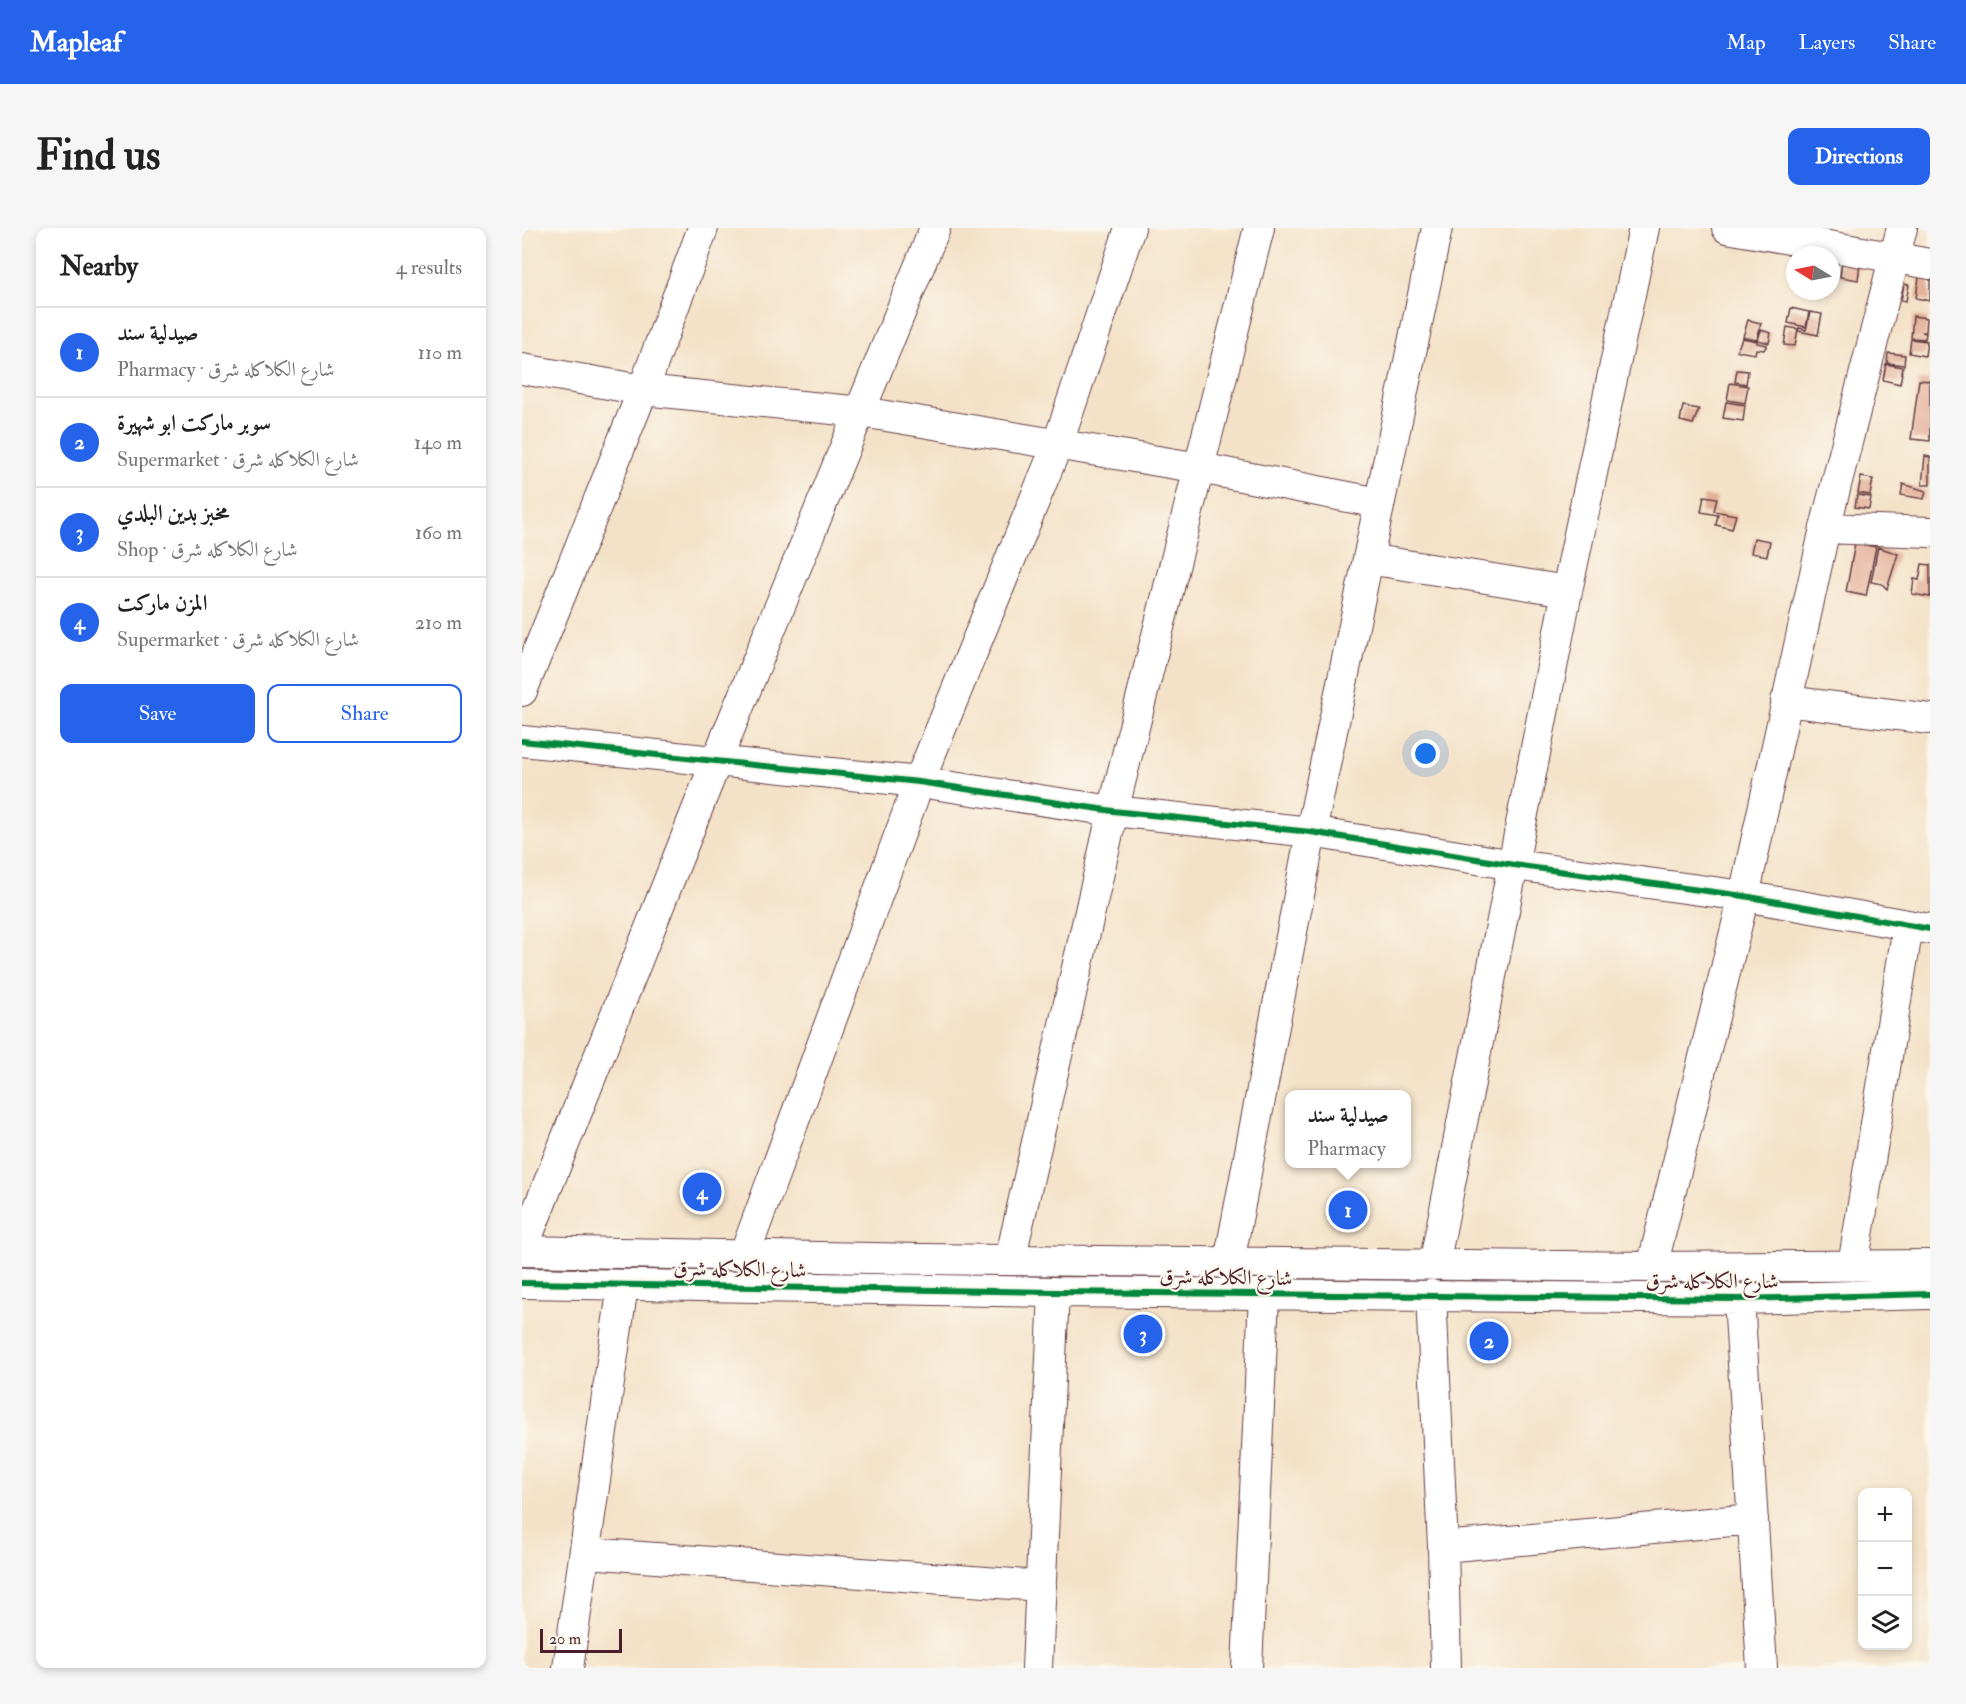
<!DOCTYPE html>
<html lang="en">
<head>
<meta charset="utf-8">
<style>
	:root { --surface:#fff; --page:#f6f6f6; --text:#222; --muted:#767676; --line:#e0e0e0; --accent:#2563eb }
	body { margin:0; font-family:"IM FELL Double Pica",Amiri,serif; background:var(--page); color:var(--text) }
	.controls { position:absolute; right:18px; bottom:18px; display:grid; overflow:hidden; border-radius:12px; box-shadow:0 3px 9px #0003 }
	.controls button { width:54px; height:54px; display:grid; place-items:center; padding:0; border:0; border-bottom:2px solid var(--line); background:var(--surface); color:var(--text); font:30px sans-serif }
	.compass { position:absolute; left:1264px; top:18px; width:54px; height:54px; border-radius:50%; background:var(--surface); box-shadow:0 3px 9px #0003; rotate:280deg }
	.scale { position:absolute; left:18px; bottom:15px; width:82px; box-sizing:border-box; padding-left:6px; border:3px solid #4a1f2b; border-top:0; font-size:16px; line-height:21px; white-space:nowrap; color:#4a1f2b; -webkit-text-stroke:4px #fbf7ec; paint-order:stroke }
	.you { position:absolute; left:904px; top:526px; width:21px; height:21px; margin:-15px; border:4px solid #fff; border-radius:50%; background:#1a73e8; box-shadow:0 0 0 9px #1a73e833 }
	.badge { display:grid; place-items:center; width:39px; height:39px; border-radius:50%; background:var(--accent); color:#fff; font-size:20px; font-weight:700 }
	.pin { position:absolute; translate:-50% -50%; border:3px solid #fff; box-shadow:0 2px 6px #0006 }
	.popup { position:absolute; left:763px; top:862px; width:126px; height:78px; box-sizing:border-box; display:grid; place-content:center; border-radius:12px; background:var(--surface); filter:drop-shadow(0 2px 4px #0005); font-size:20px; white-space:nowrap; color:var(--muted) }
	.popup b { font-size:22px; color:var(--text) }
	.popup::after { content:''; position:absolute; left:50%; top:100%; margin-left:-12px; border:12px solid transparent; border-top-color:var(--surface) }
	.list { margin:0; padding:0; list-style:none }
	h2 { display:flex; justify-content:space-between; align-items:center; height:78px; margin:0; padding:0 24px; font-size:26px }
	h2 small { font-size:20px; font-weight:400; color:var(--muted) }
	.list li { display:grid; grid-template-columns:39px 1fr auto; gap:18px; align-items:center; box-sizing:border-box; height:90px; padding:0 24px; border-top:2px solid var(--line) }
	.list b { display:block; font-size:22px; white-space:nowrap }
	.list p { margin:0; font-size:20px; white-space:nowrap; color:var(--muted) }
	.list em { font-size:20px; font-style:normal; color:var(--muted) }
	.actions { display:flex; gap:12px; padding:18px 24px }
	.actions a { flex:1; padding:14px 0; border:2px solid var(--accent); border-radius:12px; text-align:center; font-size:21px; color:var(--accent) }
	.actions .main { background:var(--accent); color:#fff }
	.icon { flex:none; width:33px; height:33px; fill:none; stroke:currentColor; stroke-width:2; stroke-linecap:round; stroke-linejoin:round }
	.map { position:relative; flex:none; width:1408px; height:1440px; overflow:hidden; border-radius:12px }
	header { display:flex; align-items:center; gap:36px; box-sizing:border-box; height:84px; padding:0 30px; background:var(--accent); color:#fff }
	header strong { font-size:28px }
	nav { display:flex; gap:33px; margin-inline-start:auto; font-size:21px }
	.intro { display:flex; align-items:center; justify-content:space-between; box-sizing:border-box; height:144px; padding:0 36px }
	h1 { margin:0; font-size:42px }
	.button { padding:15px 27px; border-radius:12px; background:var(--accent); color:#fff; font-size:21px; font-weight:700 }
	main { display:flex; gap:36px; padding:0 36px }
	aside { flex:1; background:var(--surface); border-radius:12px; box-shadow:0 3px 9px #0003 }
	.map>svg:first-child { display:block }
</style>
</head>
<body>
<header>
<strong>Mapleaf</strong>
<nav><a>Map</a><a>Layers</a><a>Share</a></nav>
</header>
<div class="intro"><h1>Find us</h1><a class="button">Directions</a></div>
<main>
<aside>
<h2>Nearby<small>4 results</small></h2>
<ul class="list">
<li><span class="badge">1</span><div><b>صيدلية سند</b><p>Pharmacy · شارع الكلاكله شرق</p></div><em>110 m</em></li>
<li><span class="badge">2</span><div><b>سوبر ماركت ابو شهيرة</b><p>Supermarket · شارع الكلاكله شرق</p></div><em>140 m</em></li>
<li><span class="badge">3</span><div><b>مخبز بدين البلدي</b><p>Shop · شارع الكلاكله شرق</p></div><em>160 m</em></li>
<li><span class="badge">4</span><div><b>المزن ماركت</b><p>Supermarket · شارع الكلاكله شرق</p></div><em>210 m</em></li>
</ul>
<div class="actions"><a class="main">Save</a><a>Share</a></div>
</aside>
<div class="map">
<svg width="1408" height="1440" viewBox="0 0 1408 1440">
	<rect width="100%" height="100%" fill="#fbf7ec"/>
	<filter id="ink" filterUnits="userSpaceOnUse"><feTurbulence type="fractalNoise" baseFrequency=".0167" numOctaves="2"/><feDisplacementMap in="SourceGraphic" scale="12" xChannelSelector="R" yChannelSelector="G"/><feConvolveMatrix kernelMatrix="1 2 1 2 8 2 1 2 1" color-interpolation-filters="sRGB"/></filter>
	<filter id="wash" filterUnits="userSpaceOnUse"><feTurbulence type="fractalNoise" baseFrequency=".008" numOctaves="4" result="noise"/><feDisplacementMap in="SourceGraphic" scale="24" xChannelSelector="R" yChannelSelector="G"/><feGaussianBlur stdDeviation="1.35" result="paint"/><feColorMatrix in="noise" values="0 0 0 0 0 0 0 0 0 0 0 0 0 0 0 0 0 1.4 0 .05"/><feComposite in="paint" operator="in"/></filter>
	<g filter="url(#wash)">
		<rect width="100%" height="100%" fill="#f4e2c8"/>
		<g id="blocks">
			<!-- building -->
			<path fill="#e3af97" d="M1320,33L1338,36L1336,52L1318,49Z
				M1398,42L1408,43V73L1394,70Z
				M1382,56L1387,57L1384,73L1379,72Z
				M1269,80L1287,84L1284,99L1266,95Z
				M1288,84L1300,86L1296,107L1276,103L1277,100L1284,102Z
				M1391,88L1405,90L1404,104H1400L1404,105L1403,111L1389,110Z
				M1226,92L1239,95L1235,112L1221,109Z
				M1265,99L1276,101L1273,118L1262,117Z
				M1239,102L1249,105L1247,115L1236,112Z
				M1220,110L1235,113V115L1245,117L1242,122L1234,121L1233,126L1215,123Z
				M1389,111L1405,113L1403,128L1387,125Z
				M1366,125L1383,127L1382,137L1365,135Z
				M1364,136L1381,139L1378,156L1361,152Z
				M1215,142L1226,143L1224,156L1213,154Z
				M1397,152L1408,153V213L1389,211Z
				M1208,155L1226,158L1223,175L1205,172Z
				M1204,174L1223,177L1221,193L1201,190Z
				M1161,178L1177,181L1171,196L1158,193Z
				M1403,228L1408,229V257H1400Z
				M1339,249L1351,251L1348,267L1336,265Z
				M1381,256L1404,263L1402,271L1379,267Z
				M1335,267L1349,269L1347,281L1333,279Z
				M1182,268L1195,270L1192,283L1214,287L1210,301L1194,297L1196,287L1179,284Z
				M1232,310L1248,313L1245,328L1229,325Z
				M1333,315L1354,319L1344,368L1324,364Z
				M1356,319L1376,326L1365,361L1360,356L1349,354Z
				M1400,336L1408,337V369L1390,366L1392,351L1397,352Z"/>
		</g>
	</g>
	<g filter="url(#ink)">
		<use href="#blocks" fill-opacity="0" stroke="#643c43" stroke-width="1.5"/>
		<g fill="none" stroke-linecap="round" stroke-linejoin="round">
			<!-- minor casing -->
			<g stroke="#643c43" stroke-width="32">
				<path id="minor" d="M1205,0L1408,36
					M0,141L121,162L340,184L678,240L857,275
					M1303,300L1408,304
					M846,331L1045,363
					M0,463L121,162L181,0
					M1264,473L1408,491
					M0,513L397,554L591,583L789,604L992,637L1222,668L1408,701
					M0,1022L194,534L413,0
					M0,1023L400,1031L1130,1039L1408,1037
					M222,1028L397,554L536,215L608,0
					M488,1032L591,583L737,0
					M707,1034L789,604L915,0
					M912,1037L1045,363L1122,0
					M1331,1038L1386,698
					M1130,1039L1222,668L1303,300L1380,0
					M0,1055L532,1064L1217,1071L1408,1066
					M909,1067L921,1319L924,1440
					M1217,1071L1240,1440
					M921,1319L1231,1291
					M65,1325L519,1358
					M46,1440L101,1057
					M515,1440L532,1064
					M725,1440L742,1067"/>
			</g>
			<!-- minor -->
			<use href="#minor" stroke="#fff" stroke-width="30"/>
			<!-- cycleway casing -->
			<g stroke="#fbf7ec" stroke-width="10">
				<path id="cycleway" d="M0,513L397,554L591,583L789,604L992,637L1222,668L1408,701
					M0,1055L532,1064L1217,1071L1408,1066"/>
			</g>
			<!-- cycleway -->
			<use href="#cycleway" stroke="#00873e" stroke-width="6"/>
		</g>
	</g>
	<g text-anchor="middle" stroke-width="4.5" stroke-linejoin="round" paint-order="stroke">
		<!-- street labels -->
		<g font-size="21" fill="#4a1f2b" stroke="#fbf7ec">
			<text transform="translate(218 1041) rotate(1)" y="7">شارع الكلاكله شرق</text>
			<text transform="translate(704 1049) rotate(1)" y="7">شارع الكلاكله شرق</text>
			<text x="1190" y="1060">شارع الكلاكله شرق</text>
		</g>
	</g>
</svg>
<div class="controls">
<button>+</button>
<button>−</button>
<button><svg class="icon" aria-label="layers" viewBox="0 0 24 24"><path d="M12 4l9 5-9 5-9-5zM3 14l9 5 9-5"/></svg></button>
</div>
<svg class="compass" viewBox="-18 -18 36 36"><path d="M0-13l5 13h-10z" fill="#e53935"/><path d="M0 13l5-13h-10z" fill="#767676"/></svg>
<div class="scale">20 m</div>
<div class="you"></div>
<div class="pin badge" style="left:826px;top:982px">1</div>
<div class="popup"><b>صيدلية سند</b>Pharmacy</div>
<div class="pin badge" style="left:967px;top:1113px">2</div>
<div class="pin badge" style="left:621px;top:1106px">3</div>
<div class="pin badge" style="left:180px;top:964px">4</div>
</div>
</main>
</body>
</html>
